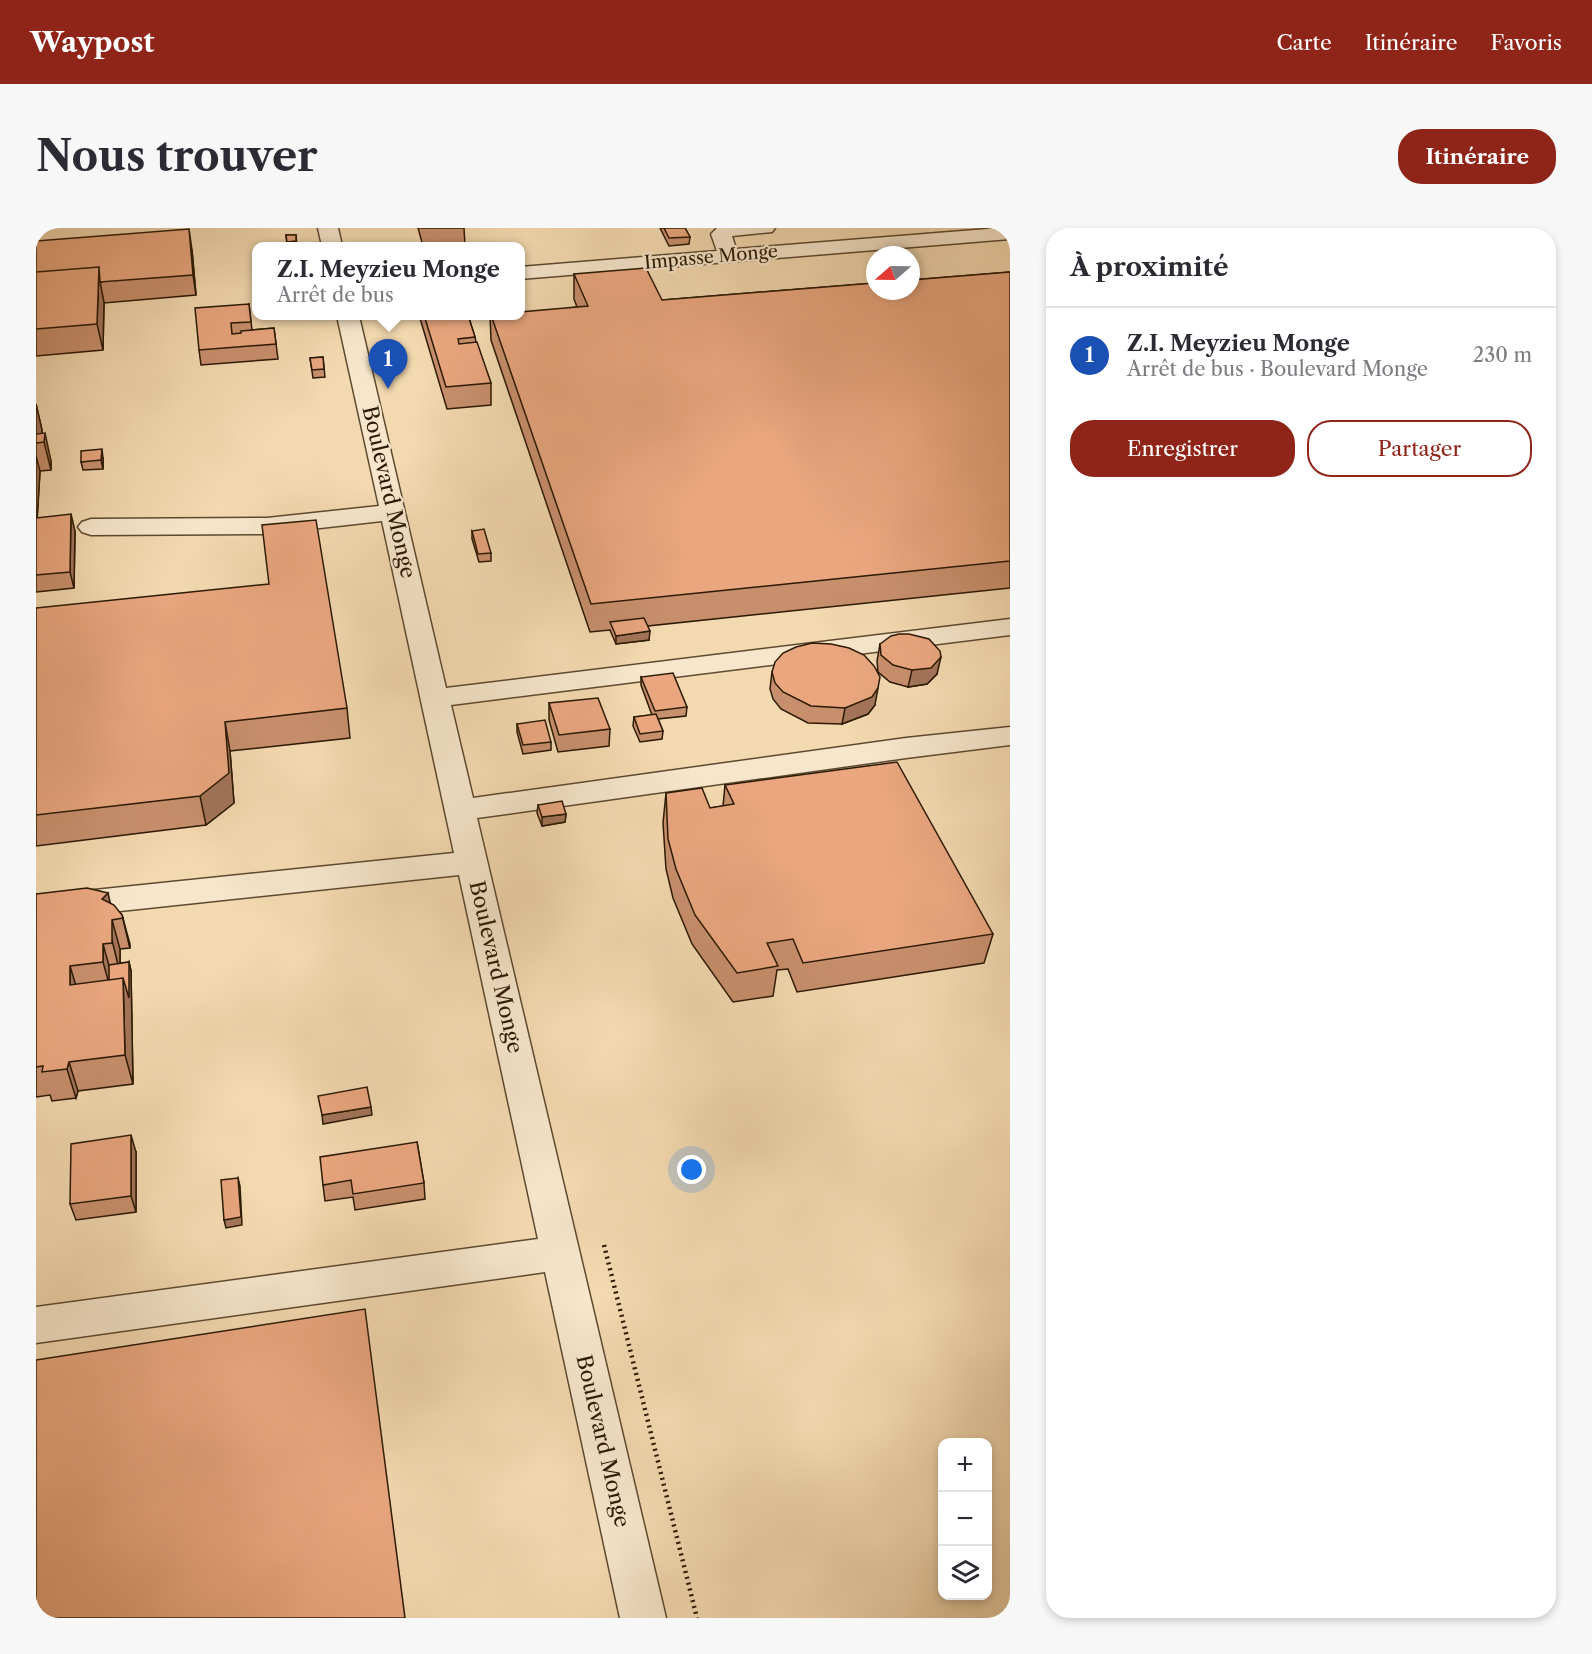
<!DOCTYPE html>
<html lang="fr">
<head>
<meta charset="utf-8">
<style>
	:root { --surface:#fff; --page:#f7f7f7; --text:#2b2b33; --muted:#7c7c81; --line:#e1e1e2; --accent:#8f2418 }
	body { margin:0; font-family:"Libre Caslon Text",serif; background:var(--page); color:var(--text) }
	.controls { position:absolute; right:18px; bottom:18px; display:grid; overflow:hidden; border-radius:12px; box-shadow:0 3px 9px #0003 }
	.controls button { width:54px; height:54px; display:grid; place-items:center; padding:0; border:0; border-bottom:2px solid var(--line); background:var(--surface); color:var(--text); font:30px sans-serif }
	.compass { position:absolute; left:830px; top:18px; width:54px; height:54px; border-radius:50%; background:var(--surface); box-shadow:0 3px 9px #0003; rotate:250deg }
	.you { position:absolute; left:656px; top:942px; width:21px; height:21px; margin:-15px; border:4px solid #fff; border-radius:50%; background:#1a73e8; box-shadow:0 0 0 9px #1a73e833 }
	.badge { display:grid; place-items:center; width:39px; height:39px; border-radius:50%; background:var(--accent); color:#fff; font-size:20px; font-weight:700 }
	.pin { position:absolute; translate:-50% -50px; filter:drop-shadow(0 2px 3px #0008) }
	.pin::after { content:''; position:absolute; top:32px; width:21px; height:18px; background:inherit; clip-path:polygon(0 0,100% 0,50% 100%) }
	.popup { position:absolute; left:216px; top:14px; width:273px; height:78px; box-sizing:border-box; display:grid; place-content:center; border-radius:12px; background:var(--surface); filter:drop-shadow(0 2px 4px #0005); font-size:20px; white-space:nowrap; color:var(--muted) }
	.popup b { font-size:22px; color:var(--text) }
	.popup::after { content:''; position:absolute; left:50%; top:100%; margin-left:-12px; border:12px solid transparent; border-top-color:var(--surface) }
	.list { margin:0; padding:0; list-style:none }
	h2 { display:flex; justify-content:space-between; align-items:center; height:78px; margin:0; padding:0 24px; font-size:26px }
	h2 small { font-size:20px; font-weight:400; color:var(--muted) }
	.list li { display:grid; grid-template-columns:39px 1fr auto; gap:18px; align-items:center; box-sizing:border-box; height:96px; padding:0 24px; border-top:2px solid var(--line) }
	.list b { display:block; font-size:22px; white-space:nowrap }
	.list p { margin:0; font-size:20px; white-space:nowrap; color:var(--muted) }
	.list em { font-size:20px; font-style:normal; color:var(--muted) }
	.actions { display:flex; gap:12px; padding:18px 24px }
	.actions a { flex:1; padding:14px 0; border:2px solid var(--accent); border-radius:24px; text-align:center; font-size:21px; color:var(--accent) }
	.actions .main { background:var(--accent); color:#fff }
	.icon { flex:none; width:33px; height:33px; fill:none; stroke:currentColor; stroke-width:2; stroke-linecap:round; stroke-linejoin:round }
	.map { position:relative; flex:none; width:974px; height:1390px; overflow:hidden; border-radius:24px }
	header { display:flex; align-items:center; gap:36px; box-sizing:border-box; height:84px; padding:0 30px; background:var(--accent); color:#fff }
	header strong { font-size:28px }
	nav { display:flex; gap:33px; margin-inline-start:auto; font-size:21px }
	.intro { display:flex; align-items:center; justify-content:space-between; box-sizing:border-box; height:144px; padding:0 36px }
	h1 { margin:0; font-size:42px }
	.button { padding:15px 27px; border-radius:24px; background:var(--accent); color:#fff; font-size:21px; font-weight:700 }
	main { display:flex; gap:36px; padding:0 36px }
	aside { flex:1; background:var(--surface); border-radius:24px; box-shadow:0 3px 9px #0003 }
	.map>svg:first-child { display:block }
</style>
</head>
<body>
<header>
<strong>Waypost</strong>
<nav><a>Carte</a><a>Itinéraire</a><a>Favoris</a></nav>
</header>
<div class="intro"><h1>Nous trouver</h1><a class="button">Itinéraire</a></div>
<main>
<div class="map">
<svg width="974" height="1390" viewBox="0 0 974 1390">
	<rect width="100%" height="100%" fill="#f3d9b0"/>
	<filter id="stains"><feTurbulence type="fractalNoise" baseFrequency=".00333" numOctaves="4"/><feColorMatrix values="0 0 0 0 .2 0 0 0 0 .09 0 0 0 0 .02 0 0 0 .5 -.17"/></filter>
	<radialGradient id="worn" r=".72"><stop offset=".6" stop-color="#630" stop-opacity="0"/><stop offset="1" stop-color="#630" stop-opacity=".3"/></radialGradient>
	<g fill="none" stroke-linecap="round" stroke-linejoin="round">
		<!-- minor casing -->
		<g stroke="#5d492e" stroke-width="3">
			<path id="minor" d="M282,0H302L306,18H286Z
				M681,0H739L736,4L696,8L700,21L964,0H974V11L484,51V39L681,23L675,6Z
				M301,88H323L410,460L974,391V407L415,477L437,570L870,510L974,499V517L870,530L441,590L630,1390H584L509,1044L0,1115V1079L502,1011L423,647L0,692V668L418,625L346,293L231,306L55,307L46,304L42,299L46,294L55,291L231,290L343,278Z"/>
		</g>
		<!-- path -->
		<path stroke="#2b1902" stroke-width="4.5" stroke-dasharray="2 4" stroke-linecap="butt" d="M568,1017L661,1390"/>
		<!-- minor -->
		<use href="#minor" fill="#f7e6cc" fill-rule="evenodd"/>
	</g>
	<!-- wall -->
	<path fill="#c88f6d" stroke="#2b1902" stroke-width="1.5" d="M382,0H428L429,18H387Z
		M624,0H649L654,9L653,16L633,18Z
		M250,7H260L261,18H251Z
		M0,13L156,22L160,67L68,75V74L67,122L0,128Z
		M974,44V360L612,398L613,412L580,416L574,402L554,404L455,112L454,87H484L541,79L538,71V46L626,72Z
		M213,76L216,102L238,100L242,131L165,137L163,122Z
		M383,87H432L439,109L440,114L455,155V177L411,181Z
		M287,129L289,149L277,150L274,130Z
		M0,176L6,202V206L15,233V242L4,243L1,290L39,303L38,360L0,364Z
		M67,230V241L47,242L45,234Z
		M436,303L455,325V333L443,334L436,311Z
		M0,380L311,480L314,510L194,523L198,575L170,597L0,618Z
		M844,416L901,446L891,456L872,459L854,454L842,444L841,433Z
		M736,444L839,477L832,486L806,496L772,495L745,481L737,471L734,461Z
		M605,449L651,479L650,488L622,491L627,503L626,511L604,514L597,498L598,489L616,487L605,457Z
		M513,475L574,501L573,518L522,524L513,492Z
		M481,496L515,514V522L487,526L481,504Z
		M689,557L957,706L948,735L761,764L752,741L741,742L737,768L697,774L656,716L637,670L630,641L627,595L630,565L674,580L687,578Z
		M502,577L530,586L529,594L506,598L501,585Z
		M0,666L74,675L86,687L94,720L84,721V735L93,734L95,743L97,856L42,863L40,870L16,873L14,867L0,869Z
		M381,914L388,955L389,971L319,982L317,969L289,973L287,957Z
		M100,924V984L40,992L34,976Z"/>
	<!-- shaded-wall -->
	<path fill="#a37459" stroke="#2b1902" stroke-width="1.5" d="M153,1L156,22L160,67L157,47Z
		M63,39L66,54H64L68,74L67,122L61,96Z
		M0,176L6,202L5,214L0,215Z
		M9,205L15,233V242L8,214Z
		M66,221L67,230V241L65,232Z
		M0,228L4,243L0,312Z
		M35,286L39,303L38,360L34,344Z
		M614,403L613,412L580,416V408Z
		M905,429L901,446L891,456L872,459L876,442Z
		M842,460L839,477L832,486L806,496L809,480Z
		M189,494L194,523L198,575L170,597L164,568Z
		M530,586L529,594L506,598V589Z
		M72,665L78,691L76,692L84,721V745L66,671Z
		M86,687L94,716V720L87,690Z
		M67,716L75,745V763L67,734Z
		M93,734L95,743L97,856L89,827L87,750Z
		M34,738L43,768L34,757Z
		M33,834L42,863L40,870L31,841Z
		M335,879L336,887L287,896L286,887Z
		M95,907L100,924V984L95,968Z
		M202,950L204,958L206,997L190,1000L188,992Z"/>
	<!-- building -->
	<path fill="#e9a67f" stroke="#2b1902" stroke-width="1.5" d="M628,0H649L654,9L633,10Z
		M153,1L157,47L64,54L63,39L0,44V13Z
		M250,7H260V13L251,14Z
		M63,39L61,96L0,101V44Z
		M610,40L626,72L839,55V63H875V52L974,44V333L555,376L455,87H484V84L552,78L538,46Z
		M213,76L215,94L195,95L196,106L205,105V103L238,100L240,116L163,122L159,80Z
		M388,87H432L439,109L422,111L423,116L441,114L455,155L410,159Z
		M287,129L288,141L276,142L274,130Z
		M9,205L8,214L0,215V206Z
		M66,221L65,232L45,234V223Z
		M35,286L34,344L0,347V290Z
		M280,292L311,480L189,494L193,545L164,568L0,587V380L233,356L226,297Z
		M448,301L455,325L442,326L436,303Z
		M608,390L614,403L580,408L574,394Z
		M863,406H873L893,411L904,423L905,429L895,440L876,442L857,437L845,427L844,416L855,408Z
		M776,415L795,416L813,420L828,427L838,438L844,449L842,460L836,469L809,480L775,478L747,464L739,455L736,444L739,434L747,425L760,419Z
		M637,445L651,479L619,483L605,449Z
		M562,470L574,501L523,507L513,475Z
		M620,486L627,503L604,506L598,489Z
		M509,492L515,514L487,517L481,496Z
		M861,534L957,706L767,735L757,711L731,715L742,738L701,745L659,687L640,641L632,611L630,565L666,560L674,580L698,576L689,557Z
		M526,573L530,586L506,589L502,577Z
		M51,660L72,665L66,671L78,677L86,687L87,690L76,692V715L67,716V734L34,738V757L87,750L89,827L33,834L31,841L6,844L7,838L0,839V666Z
		M93,734V770L87,750L73,752V737Z
		M331,859L335,879L286,887L282,868Z
		M95,907V968L34,976L35,916Z
		M381,914L388,955L317,966L315,952L287,957L284,929Z
		M202,950L205,989L188,992L185,952Z
		M329,1081L369,1390H0V1132Z"/>
	<g text-anchor="middle" stroke-width="4.5" stroke-linejoin="round" paint-order="stroke">
		<!-- far-street labels -->
		<g font-size="18" fill="#2b1902" stroke="#f7e6cc">
			<text transform="translate(675 29) rotate(-5)" y="6">Impasse Monge</text>
		</g>
		<!-- street labels -->
		<g font-size="21" fill="#2b1902" stroke="#f7e6cc">
			<text transform="translate(353 264) rotate(77)" y="7">Boulevard Monge</text>
			<text transform="translate(460 739) rotate(77)" y="7">Boulevard Monge</text>
			<text transform="translate(567 1213) rotate(77)" y="7">Boulevard Monge</text>
		</g>
	</g>
	<rect width="100%" height="100%" filter="url(#stains)"/>
	<rect width="100%" height="100%" fill="url(#worn)"/>
</svg>
<div class="controls">
<button>+</button>
<button>−</button>
<button><svg class="icon" aria-label="layers" viewBox="0 0 24 24"><path d="M12 4l9 5-9 5-9-5zM3 14l9 5 9-5"/></svg></button>
</div>
<svg class="compass" viewBox="-18 -18 36 36"><path d="M0-13l5 13h-10z" fill="#e53935"/><path d="M0 13l5-13h-10z" fill="#7c7c81"/></svg>
<div class="you"></div>
<div class="pin badge" style="left:352px;top:161px;background:#1a4fb4">1</div>
<div class="popup"><b>Z.I. Meyzieu Monge</b>Arrêt de bus</div>
</div>
<aside>
<h2>À proximité<small></small></h2>
<ul class="list">
<li><span class="badge" style="background:#1a4fb4">1</span><div><b>Z.I. Meyzieu Monge</b><p>Arrêt de bus · Boulevard Monge</p></div><em>230 m</em></li>
</ul>
<div class="actions"><a class="main">Enregistrer</a><a>Partager</a></div>
</aside>
</main>
</body>
</html>
